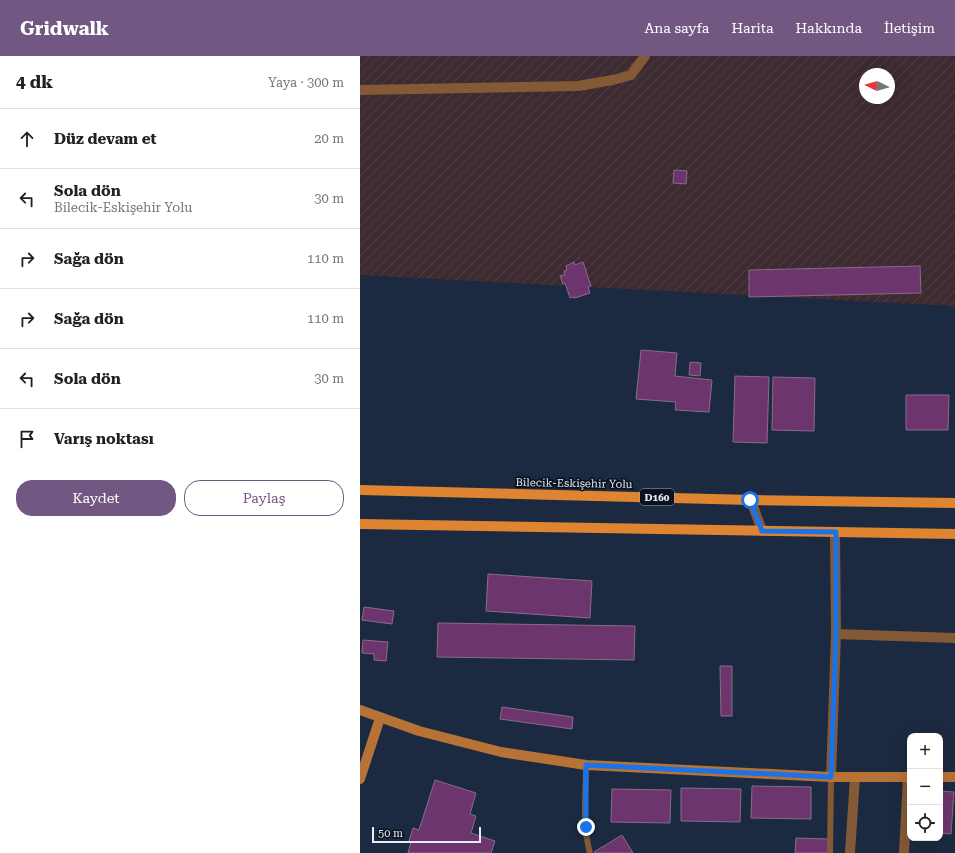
<!DOCTYPE html>
<html lang="tr">
<head>
<meta charset="utf-8">
<style>
	:root { --surface:#fff; --page:#f2f2f2; --text:#202124; --muted:#757577; --line:#e0e0e0; --accent:#735783 }
	body { margin:0; font-family:"Roboto Serif",serif; background:var(--page); color:var(--text) }
	.controls { position:absolute; right:12px; bottom:12px; display:grid; overflow:hidden; border-radius:8px; box-shadow:0 4px 16px #0002 }
	.controls button { width:36px; height:36px; display:grid; place-items:center; padding:0; border:0; border-bottom:1px solid var(--line); background:var(--surface); color:var(--text); font:20px sans-serif }
	.compass { position:absolute; left:499px; top:12px; width:36px; height:36px; border-radius:50%; background:var(--surface); box-shadow:0 4px 16px #0002; rotate:275deg }
	.scale { position:absolute; left:12px; bottom:10px; width:109px; box-sizing:border-box; padding-left:4px; border:2px solid #e2ecfb; border-top:0; font-size:11px; line-height:14px; white-space:nowrap; color:#e2ecfb; -webkit-text-stroke:3px #0c121c; paint-order:stroke }
	.stop { position:absolute; width:12px; height:12px; margin:-9px; border:3px solid #1a73e8; border-radius:50%; background:#fff }
	.stop.end { background:#1a73e8; border-color:#fff; box-shadow:0 1px 4px #0008 }
	.list { margin:0; padding:0; list-style:none }
	h2 { display:flex; justify-content:space-between; align-items:center; height:52px; margin:0; padding:0 16px; font-size:17px }
	h2 small { font-size:13px; font-weight:400; color:var(--muted) }
	.list li { display:grid; grid-template-columns:26px 1fr auto; gap:12px; align-items:center; box-sizing:border-box; height:60px; padding:0 16px; border-top:1px solid var(--line) }
	.list b { display:block; font-size:15px; white-space:nowrap }
	.list p { margin:0; font-size:13px; white-space:nowrap; color:var(--muted) }
	.list em { font-size:13px; font-style:normal; color:var(--muted) }
	.actions { display:flex; gap:8px; padding:12px 16px }
	.actions a { flex:1; padding:9px 0; border:1px solid var(--accent); border-radius:16px; text-align:center; font-size:14px; color:var(--accent) }
	.actions .main { background:var(--accent); color:#fff }
	.icon { flex:none; width:22px; height:22px; fill:none; stroke:currentColor; stroke-width:2; stroke-linecap:round; stroke-linejoin:round }
	.map { position:relative; flex:none; width:595px; height:797px; overflow:hidden }
	header { display:flex; align-items:center; gap:24px; box-sizing:border-box; height:56px; padding:0 20px; background:var(--accent); color:#fff }
	header strong { font-size:19px }
	nav { display:flex; gap:22px; margin-inline-start:auto; font-size:14px }
	main { display:flex }
	aside { flex:1; background:var(--surface) }
	.map>svg:first-child { display:block }
</style>
</head>
<body>
<header>
<strong>Gridwalk</strong>
<nav><a>Ana sayfa</a><a>Harita</a><a>Hakkında</a><a>İletişim</a></nav>
</header>
<main>
<aside>
<h2>4 dk<small>Yaya · 300 m</small></h2>
<ul class="list">
<li><svg class="icon" aria-label="ahead" viewBox="0 0 24 24"><path d="M12 20V5M6 11l6-6 6 6"/></svg><div><b>Düz devam et</b></div><em>20 m</em></li>
<li><svg class="icon" aria-label="left" viewBox="0 0 24 24"><path d="M17 20v-9H6M10 6l-5 5 5 5"/></svg><div><b>Sola dön</b><p>Bilecik-Eskişehir Yolu</p></div><em>30 m</em></li>
<li><svg class="icon" aria-label="right" viewBox="0 0 24 24"><path d="M7 20v-9h11M14 6l5 5-5 5"/></svg><div><b>Sağa dön</b></div><em>110 m</em></li>
<li><svg class="icon" aria-label="right" viewBox="0 0 24 24"><path d="M7 20v-9h11M14 6l5 5-5 5"/></svg><div><b>Sağa dön</b></div><em>110 m</em></li>
<li><svg class="icon" aria-label="left" viewBox="0 0 24 24"><path d="M17 20v-9H6M10 6l-5 5 5 5"/></svg><div><b>Sola dön</b></div><em>30 m</em></li>
<li><svg class="icon" aria-label="arrive" viewBox="0 0 24 24"><path d="M6 21V4h12l-3 4 3 4H6"/></svg><div><b>Varış noktası</b></div></li>
</ul>
<div class="actions"><a class="main">Kaydet</a><a>Paylaş</a></div>
</aside>
<div class="map">
<svg width="595" height="797" viewBox="0 0 595 797">
	<defs>
		<pattern id="industrial-furrows" width="10" height="10" patternUnits="userSpaceOnUse"><rect width="10" height="10" fill="#3e2b32"/><path d="M-1 1l2-2M0 10L10 0M9 11l2-2" fill="none" stroke="#504046"/></pattern>
	</defs>
	<rect width="100%" height="100%" fill="#1b2a40"/>
	<!-- industrial -->
	<path fill="url(#industrial-furrows)" fill-rule="evenodd" d="M0,0H595V250L0,219ZM505,18H529V42H505Z"/>
	<!-- building -->
	<path fill="#6c356d" stroke="#866e86" d="M314,114L327,115L326,128L313,127Z
		M214,206L215,209L223,206L231,230L228,231L230,237L215,242V241L210,242L205,227L203,228L200,220L205,219L204,215L207,214L206,210Z
		M560,210L561,237L389,241V214Z
		M281,294L317,297L315,320L352,324L349,356L315,354L316,346L276,343Z
		M330,306L341,307L340,320L329,319Z
		M375,320L409,321L407,387L373,386Z
		M413,321L455,322L454,375L412,374Z
		M546,339H589L588,374H546Z
		M128,518L232,525L230,562L126,555Z
		M4,551L34,555L32,568L2,564Z
		M78,567L275,570L274,604L77,601Z
		M3,584L28,586L26,605L14,604V598L2,597Z
		M360,610H372V660H361Z
		M142,651L213,661L212,673L140,663Z
		M75,724L116,737L110,758L116,760L111,777L135,785L131,797H48L51,786L49,785L53,772L59,774Z
		M392,730L451,731V763L391,762Z
		M321,732L381,733L380,766L321,765Z
		M252,733L311,734L310,767L251,766Z
		M580,735L594,736L591,778L580,777Z
		M262,779L273,797H235L234,796Z
		M436,782L468,783V797H435Z"/>
	<g fill="none" stroke-linecap="round" stroke-linejoin="round">
		<!-- lane -->
		<path stroke="#845935" stroke-width="6" d="M226,709C226,738 222,769 230,797
			M470,797L471,721"/>
		<!-- street -->
		<path stroke="#845935" stroke-width="10" d="M0,34L218,30L253,24L271,19L285,0
			M391,444L402,475
			M476,578L595,582
			M471,721L476,578L475,476
			M490,797L495,721
			M544,797L548,721"/>
		<!-- secondary -->
		<path stroke="#b77235" stroke-width="10" d="M0,654L59,675L141,696L226,709L471,721H550
			M580,721H595
			M0,723L20,662"/>
		<!-- primary -->
		<path stroke="#df8531" stroke-width="10" d="M0,434L391,444L595,447
			M0,468L595,478"/>
	</g>
	<g fill="none" stroke-linecap="round" stroke-linejoin="round">
		<!-- route -->
		<path stroke="#1a73e8" stroke-width="5" d="M226,771V709L471,721L476,578V476L402,475L390,444"/>
	</g>
	<g text-anchor="middle" stroke-width="3.5" stroke-linejoin="round" paint-order="stroke">
		<!-- shield labels -->
		<rect fill="#0c121c" stroke="#a2abb8" stroke-width="1" x="280" y="433" width="34" height="16" rx="3"/>
		<g font-size="10" font-weight="bold" fill="#e2ecfb">
			<text x="297" y="445">D160</text>
		</g>
		<!-- street labels -->
		<g font-size="11" fill="#e2ecfb" stroke="#0c121c">
			<text transform="translate(214 427) rotate(1)" y="4">Bilecik-Eskişehir Yolu</text>
		</g>
	</g>
</svg>
<div class="controls">
<button>+</button>
<button>−</button>
<button><svg class="icon" aria-label="locate" viewBox="0 0 24 24"><circle cx="12" cy="12" r="6"/><path d="M12 2v4M12 18v4M2 12h4M18 12h4"/></svg></button>
</div>
<svg class="compass" viewBox="-18 -18 36 36"><path d="M0-13l5 13h-10z" fill="#e53935"/><path d="M0 13l5-13h-10z" fill="#757577"/></svg>
<div class="scale">50 m</div>
<div class="stop" style="left:390px;top:444px"></div>
<div class="stop end" style="left:226px;top:771px"></div>
</div>
</main>
</body>
</html>
